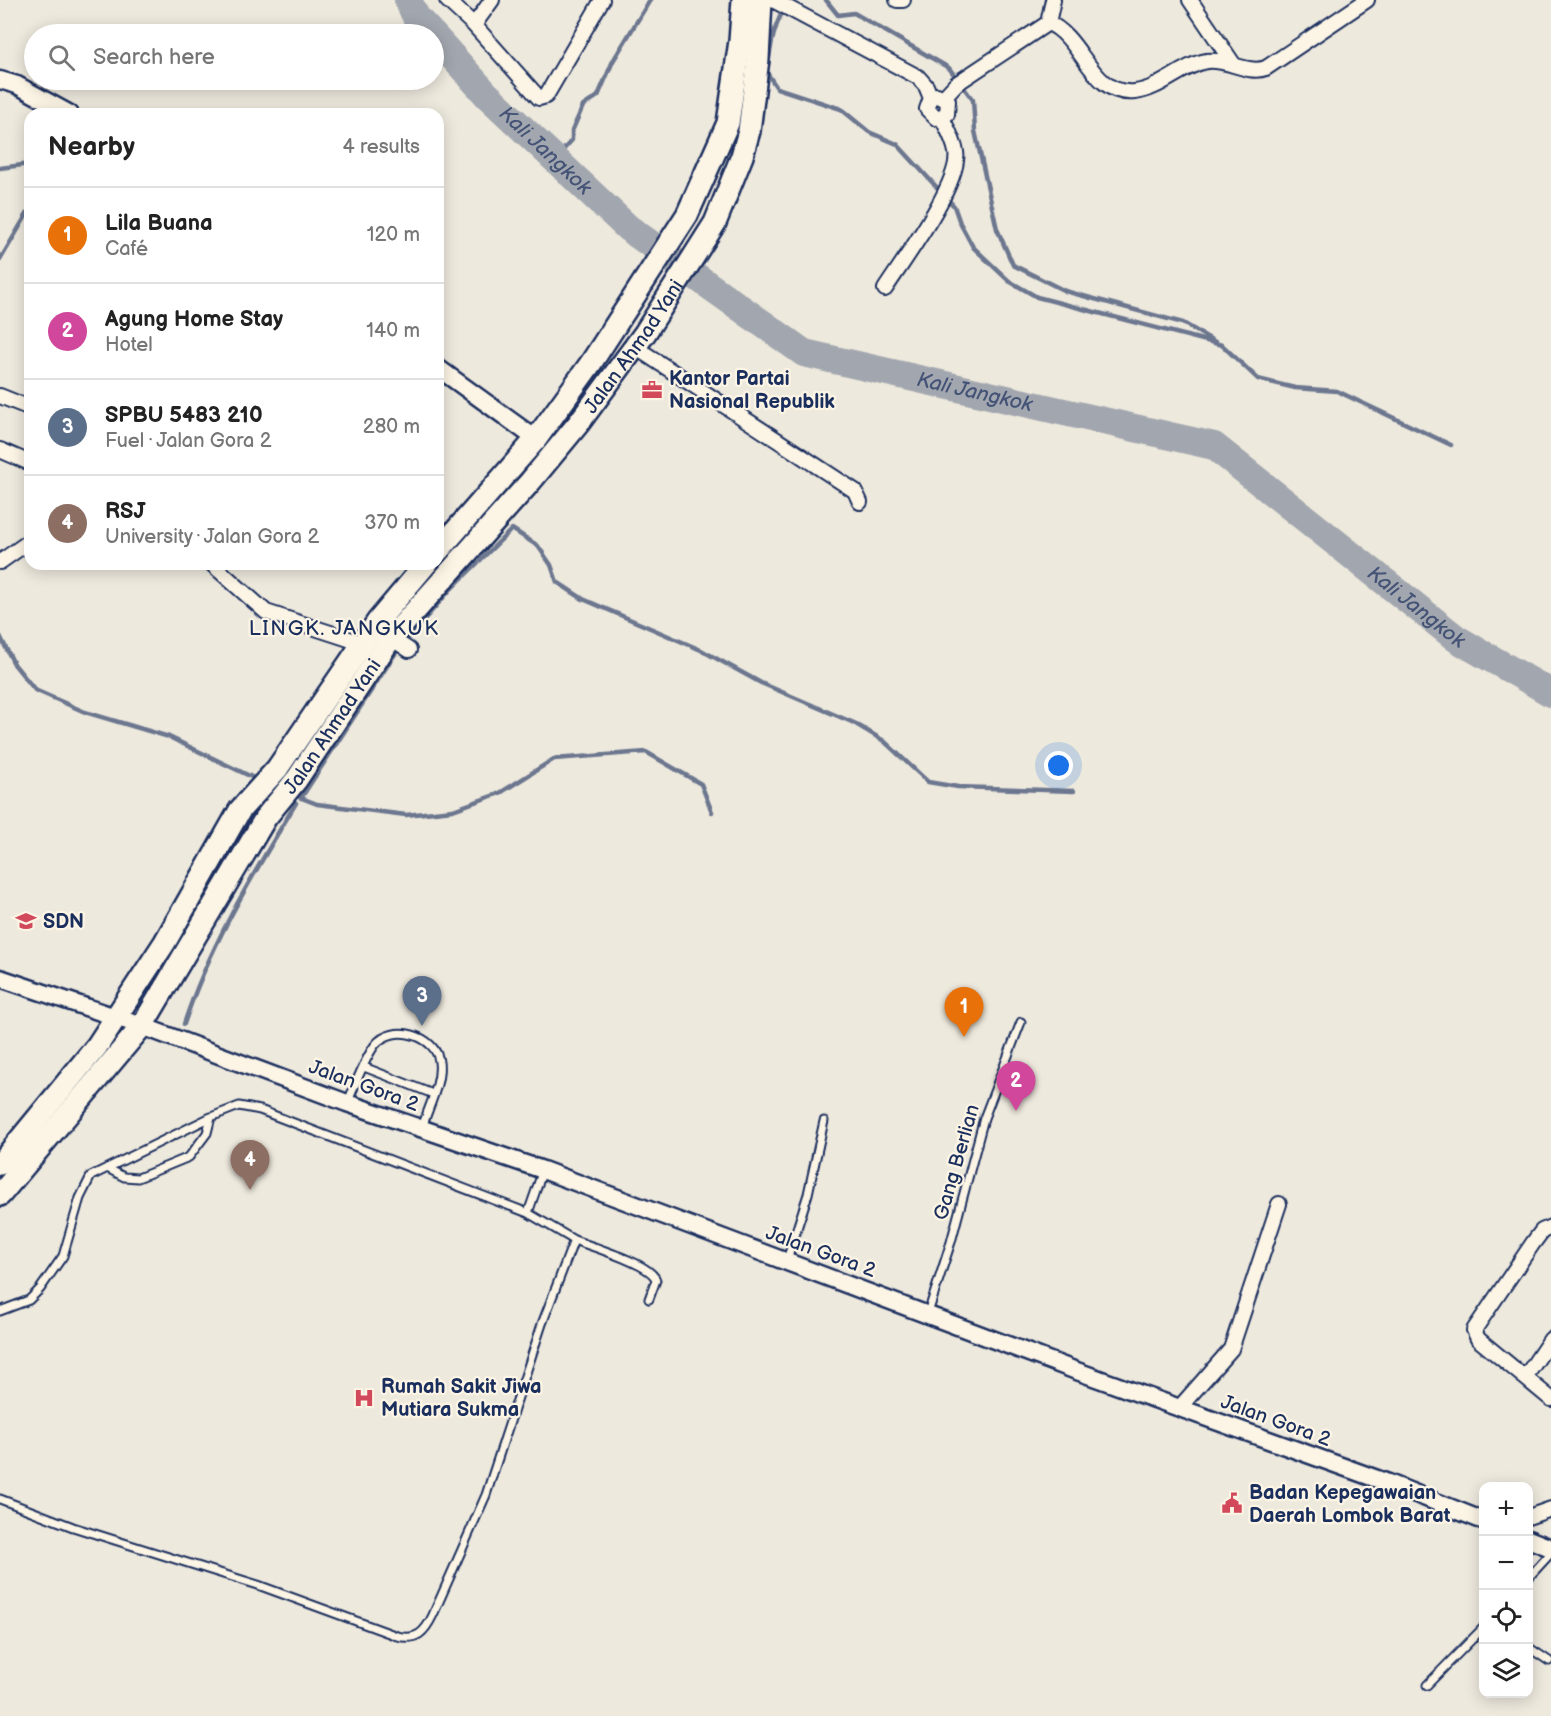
<!DOCTYPE html>
<html lang="en">
<head>
<meta charset="utf-8">
<style>
	:root { --surface:#fff; --page:#f6f6f6; --text:#222; --muted:#767676; --line:#e0e0e0; --accent:#d1495b }
	body { margin:0; font-family:"Balsamiq Sans",sans-serif; background:var(--page); color:var(--text) }
	.controls { position:absolute; right:18px; bottom:18px; display:grid; overflow:hidden; border-radius:12px; box-shadow:0 3px 15px #0003 }
	.controls button { width:54px; height:54px; display:grid; place-items:center; padding:0; border:0; border-bottom:2px solid var(--line); background:var(--surface); color:var(--text); font:30px sans-serif }
	.you { position:absolute; left:1059px; top:766px; width:21px; height:21px; margin:-15px; border:4px solid #fff; border-radius:50%; background:#1a73e8; box-shadow:0 0 0 9px #1a73e833 }
	.badge { display:grid; place-items:center; width:39px; height:39px; border-radius:50%; background:var(--accent); color:#fff; font-size:20px; font-weight:700 }
	.pin { position:absolute; translate:-50% -50px; filter:drop-shadow(0 2px 3px #0008) }
	.pin::after { content:''; position:absolute; top:32px; width:21px; height:18px; background:inherit; clip-path:polygon(0 0,100% 0,50% 100%) }
	.list { margin:0; padding:0; list-style:none }
	h2 { display:flex; justify-content:space-between; align-items:center; height:78px; margin:0; padding:0 24px; font-size:26px }
	h2 small { font-size:20px; font-weight:400; color:var(--muted) }
	.list li { display:grid; grid-template-columns:39px 1fr auto; gap:18px; align-items:center; box-sizing:border-box; height:96px; padding:0 24px; border-top:2px solid var(--line) }
	.list b { display:block; font-size:22px; white-space:nowrap }
	.list p { margin:0; font-size:20px; white-space:nowrap; color:var(--muted) }
	.list em { font-size:20px; font-style:normal; color:var(--muted) }
	.icon { flex:none; width:33px; height:33px; fill:none; stroke:currentColor; stroke-width:2; stroke-linecap:round; stroke-linejoin:round }
	.map { position:relative; flex:none; width:1551px; height:1716px; overflow:hidden }
	.search { position:absolute; background:var(--surface); box-shadow:0 3px 15px #0003; left:24px; top:24px; width:420px; height:66px; display:flex; align-items:center; gap:15px; box-sizing:border-box; padding:0 21px; border-radius:33px; color:var(--muted); font-size:22px }
	.panel { position:absolute; background:var(--surface); box-shadow:0 3px 15px #0003; left:24px; top:108px; width:420px; height:462px; border-radius:18px }
	.map>svg:first-child { display:block }
</style>
</head>
<body>
<div class="map">
<svg width="1551" height="1716" viewBox="0 0 1551 1716">
	<rect width="100%" height="100%" fill="#eee9dd"/>
	<filter id="ink" filterUnits="userSpaceOnUse"><feTurbulence type="fractalNoise" baseFrequency=".0167" numOctaves="2"/><feDisplacementMap in="SourceGraphic" scale="12" xChannelSelector="R" yChannelSelector="G"/><feConvolveMatrix kernelMatrix="1 2 1 2 8 2 1 2 1" color-interpolation-filters="sRGB"/></filter>
	<g filter="url(#ink)">
		<g fill="none" stroke-linecap="round" stroke-linejoin="round">
			<!-- stream -->
			<path stroke="#6c778f" stroke-width="4.5" d="M790,0C774,20 770,48 767,73L777,88L841,109L869,132L897,144L954,206L960,223L973,247L1009,281L1037,297L1222,345L1258,379L1295,388L1337,391L1451,445
				M826,0L838,15L854,13L949,68L973,100L975,131L997,229L1013,265L1065,291L1183,323L1215,342
				M555,159L572,140V131L583,106L598,96L613,61L650,0
				M0,168L30,164
				M0,260L30,209
				M0,636L14,664L35,690L85,712L169,737L258,780
				M299,797L317,804L406,815L453,810L500,793L554,759L646,752L701,784L712,812
				M301,798L397,651L449,591L512,529L538,546L551,565L557,582L583,599L701,650L761,683L854,723L884,741L928,782L958,787L1074,791
				M184,1024C210,944 253,875 296,803"/>
			<!-- river -->
			<g stroke="#a2a7af" stroke-width="28">
				<path d="M408,0L416,17L432,34"/>
				<path id="s1" d="M434,36L487,95L628,228L804,353L1214,446L1457,639L1551,693"/>
			</g>
			<!-- service casing -->
			<g stroke="#1b2f5e" stroke-width="11">
				<path id="service" d="M364,1067L433,1094
					M347,1103C356,1085 363,1061 375,1045C393,1022 437,1036 439,1062C442,1082 428,1108 422,1128
					M107,1168L124,1177L138,1178L189,1157L207,1133L211,1117
					M528,1213L543,1170
					M574,1240C590,1246 652,1264 656,1280L649,1299
					M787,1260L808,1194L824,1121
					M0,1311L29,1300L40,1289L63,1256L80,1198L91,1176L211,1117L239,1106L260,1110L528,1213L574,1240L542,1324L486,1495L433,1615C425,1632 417,1641 397,1636L258,1585L73,1527L0,1499
					M928,1313L951,1242L984,1118L1021,1022
					M1528,1578L1551,1553
					M1528,1647L1549,1661
					M1427,1685L1484,1627"/>
			</g>
			<!-- minor casing -->
			<g stroke="#1b2f5e" stroke-width="18">
				<path id="minor" d="M447,0L474,25L539,98L546,96L602,0
					M773,0L918,77L926,86L931,98L927,109L936,118L947,114L948,101L937,95L931,98
					M897,0H903
					M1190,0L1234,65
					M1048,23L1053,0
					M474,25L492,0
					M944,97L956,84L1048,23C1083,37 1091,97 1135,92C1161,89 1182,65 1207,61C1227,58 1247,75 1266,68L1367,0
					M885,289C903,261 962,181 956,152C954,140 947,128 942,118
					M635,347L855,491L860,502
					M0,396L30,408
					M0,450L30,463
					M0,562L30,541
					M212,564L266,612L355,641L362,646
					M391,638L409,650
					M1551,1227L1542,1231L1533,1243L1474,1330L1478,1339L1551,1399
					M1526,1376L1551,1339
					M1180,1407L1231,1349L1279,1204
					M1528,1517L1551,1509"/>
			</g>
			<!-- tertiary casing -->
			<g stroke="#1b2f5e" stroke-width="21">
				<path id="tertiary" d="M0,80L17,85L70,114
					M438,368L536,439
					M0,978L142,1026L347,1103L543,1170L1074,1370L1391,1484L1484,1521
					M1528,1539L1551,1548"/>
			</g>
			<!-- trunk casing -->
			<g stroke="#1b2f5e" stroke-width="26">
				<g id="trunk">
					<path d="M438,551L536,439L591,363L687,215L728,123L740,41L743,0"/>
					<path d="M0,1164L97,1046L165,942L240,810L277,769L378,621L426,564"/>
					<path id="s2" d="M0,1195L142,1026L266,817L297,779L391,638L530,482L578,424L645,333L715,223L742,156L749,131L758,59L761,0"/>
				</g>
			</g>
			<!-- service -->
			<use href="#service" stroke="#fcf5e5" stroke-width="7"/>
			<!-- minor -->
			<use href="#minor" stroke="#fcf5e5" stroke-width="14"/>
			<!-- tertiary -->
			<use href="#tertiary" stroke="#fcf5e5" stroke-width="16"/>
			<!-- trunk -->
			<use href="#trunk" stroke="#fcf5e5" stroke-width="21"/>
		</g>
	</g>
	<!-- icons -->
	<defs>
		<g id="office-bare" transform="scale(1.62)"><path d="M-6-3h4V-5.5h4V-3h4V5H-6ZM-1-4.5V-3h2v-1.5ZM-6 0V1H6V0Z" fill="#d1495b" stroke="#fcf5e5" stroke-width="2.5" paint-order="stroke"/></g>
		<g id="school-bare" transform="scale(1.62)"><path d="M0-5L7-2L0 1L-7-2ZM-4 1L0 2.5L4 1V4Q0 6-4 4Z" fill="#d1495b" stroke="#fcf5e5" stroke-width="2.5" paint-order="stroke"/></g>
		<g id="hospital-bare" transform="scale(1.62)"><path d="M-5-5h3v3.5h4V-5h3V5h-3V1.5h-4V5h-3Z" fill="#d1495b" stroke="#fcf5e5" stroke-width="2.5" paint-order="stroke"/></g>
		<g id="civic-bare" transform="scale(1.62)"><path d="M-.6-6.5H3V-4.5H.6V-3L4-1V1h2V6H-6V1h2V-1L-.6-3ZM-1.2 2.5V6h2.4V2.5Z" fill="#d1495b" stroke="#fcf5e5" stroke-width="2.5" paint-order="stroke"/></g>
	</defs>
	<g fill-rule="evenodd">
		<use href="#office-bare" x="652" y="390"/>
		<use href="#school-bare" x="26" y="921"/>
		<use href="#hospital-bare" x="364" y="1398"/>
		<use href="#civic-bare" x="1232" y="1503"/>
	</g>
	<g text-anchor="middle" stroke-width="4.5" stroke-linejoin="round" paint-order="stroke">
		<!-- street labels -->
		<g font-size="20" fill="#1b2f5e" stroke="#fcf5e5">
			<text dy="7" stroke="none"><textPath href="#s2" startOffset="1062">Jalan Ahmad Yani</textPath></text>
			<text dy="7" stroke="none"><textPath href="#s2" startOffset="576">Jalan Ahmad Yani</textPath></text>
			<text transform="translate(364 1085) rotate(20)" y="7">Jalan Gora 2</text>
			<text transform="translate(956 1162) rotate(-74)" y="7">Gang Berlian</text>
			<text transform="translate(821 1251) rotate(20)" y="7">Jalan Gora 2</text>
			<text transform="translate(1276 1420) rotate(20)" y="7">Jalan Gora 2</text>
		</g>
		<!-- poi labels -->
		<g font-size="20" font-weight="bold" fill="#1b2f5e" stroke="#fcf5e5" text-anchor="start">
			<text x="669" y="385">Kantor Partai<tspan x="669" dy="23">Nasional Republik</tspan></text>
			<text x="43" y="928">SDN</text>
			<text x="381" y="1393">Rumah Sakit Jiwa<tspan x="381" dy="23">Mutiara Sukma</tspan></text>
			<text x="1249" y="1499">Badan Kepegawaian<tspan x="1249" dy="23">Daerah Lombok Barat</tspan></text>
		</g>
		<!-- water labels -->
		<g font-size="21" font-style="italic" fill="#445376" stroke="#fcf5e5">
			<text dy="7" stroke="none"><textPath href="#s1" startOffset="160">Kali Jangkok</textPath></text>
			<text dy="7" stroke="none"><textPath href="#s1" startOffset="664">Kali Jangkok</textPath></text>
			<text dy="7" stroke="none"><textPath href="#s1" startOffset="1168">Kali Jangkok</textPath></text>
		</g>
		<!-- neighbourhood labels -->
		<g font-size="21" letter-spacing="1.5" fill="#1b2f5e" stroke="#fcf5e5">
			<text x="344" y="635">LINGK. JANGKUK</text>
		</g>
	</g>
</svg>
<div class="controls">
<button>+</button>
<button>−</button>
<button><svg class="icon" aria-label="locate" viewBox="0 0 24 24"><circle cx="12" cy="12" r="6"/><path d="M12 2v4M12 18v4M2 12h4M18 12h4"/></svg></button>
<button><svg class="icon" aria-label="layers" viewBox="0 0 24 24"><path d="M12 4l9 5-9 5-9-5zM3 14l9 5 9-5"/></svg></button>
</div>
<div class="you"></div>
<div class="pin badge" style="left:964px;top:1037px;background:#e8710a">1</div>
<div class="pin badge" style="left:1016px;top:1111px;background:#d1479c">2</div>
<div class="pin badge" style="left:422px;top:1026px;background:#5c6f8a">3</div>
<div class="pin badge" style="left:250px;top:1190px;background:#8d6e63">4</div>
<div class="search"><svg class="icon" aria-label="search" viewBox="0 0 24 24"><circle cx="10" cy="10" r="6"/><path d="M15 15l6 6"/></svg>Search here</div>
<section class="panel">
<h2>Nearby<small>4 results</small></h2>
<ul class="list">
<li><span class="badge" style="background:#e8710a">1</span><div><b>Lila Buana</b><p>Café</p></div><em>120 m</em></li>
<li><span class="badge" style="background:#d1479c">2</span><div><b>Agung Home Stay</b><p>Hotel</p></div><em>140 m</em></li>
<li><span class="badge" style="background:#5c6f8a">3</span><div><b>SPBU 5483 210</b><p>Fuel · Jalan Gora 2</p></div><em>280 m</em></li>
<li><span class="badge" style="background:#8d6e63">4</span><div><b>RSJ</b><p>University · Jalan Gora 2</p></div><em>370 m</em></li>
</ul>
</section>
</div>
</body>
</html>
